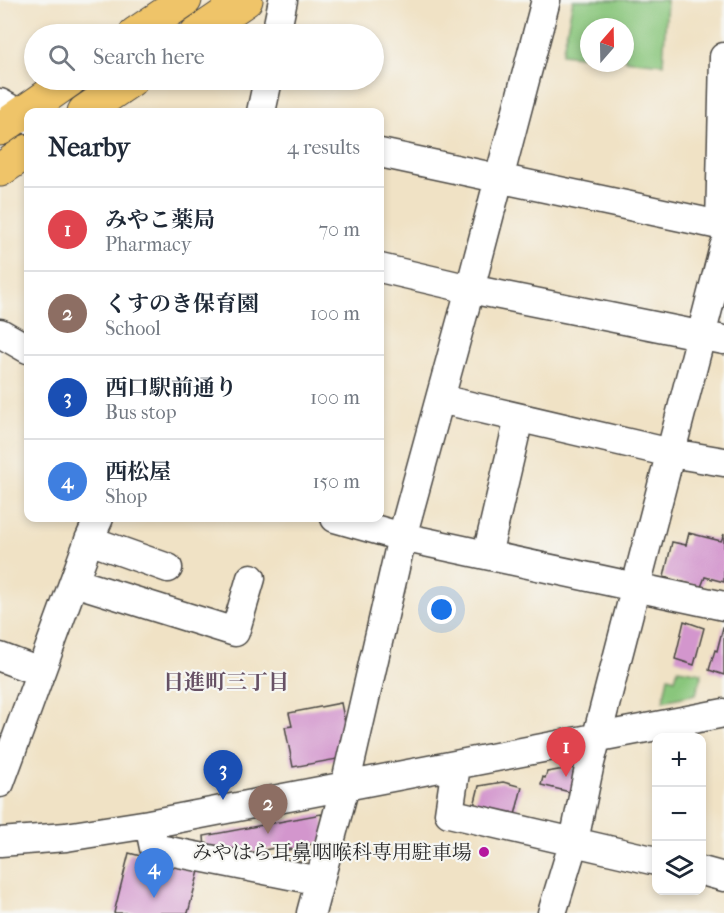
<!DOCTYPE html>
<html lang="en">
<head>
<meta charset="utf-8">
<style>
	:root { --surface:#fff; --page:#f2f2f3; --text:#1f2937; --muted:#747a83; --line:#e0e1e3; --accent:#ea580c }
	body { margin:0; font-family:"IM FELL French Canon","Noto Serif JP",serif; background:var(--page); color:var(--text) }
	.controls { position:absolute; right:18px; bottom:18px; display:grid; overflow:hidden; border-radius:12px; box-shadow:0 3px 9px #0003 }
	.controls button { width:54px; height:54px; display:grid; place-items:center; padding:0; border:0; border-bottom:2px solid var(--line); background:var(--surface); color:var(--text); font:30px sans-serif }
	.compass { position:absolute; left:580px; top:18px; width:54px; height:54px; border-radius:50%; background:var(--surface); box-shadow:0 3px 9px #0003; rotate:20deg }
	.you { position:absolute; left:442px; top:610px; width:21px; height:21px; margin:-15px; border:4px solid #fff; border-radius:50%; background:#1a73e8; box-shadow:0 0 0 9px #1a73e833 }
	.badge { display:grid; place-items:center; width:39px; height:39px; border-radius:50%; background:var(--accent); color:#fff; font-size:20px; font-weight:700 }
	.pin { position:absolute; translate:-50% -50px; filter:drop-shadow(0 2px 3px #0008) }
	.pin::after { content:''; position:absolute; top:32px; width:21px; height:18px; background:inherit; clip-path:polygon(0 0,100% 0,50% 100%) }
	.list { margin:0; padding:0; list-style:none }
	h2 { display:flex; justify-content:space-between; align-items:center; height:78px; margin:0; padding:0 24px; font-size:26px }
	h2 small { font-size:20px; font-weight:400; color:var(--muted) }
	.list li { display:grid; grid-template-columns:39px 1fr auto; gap:18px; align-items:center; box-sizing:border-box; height:84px; padding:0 24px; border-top:2px solid var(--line) }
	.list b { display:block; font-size:22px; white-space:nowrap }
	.list p { margin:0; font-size:20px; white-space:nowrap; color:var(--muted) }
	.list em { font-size:20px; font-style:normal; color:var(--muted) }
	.icon { flex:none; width:33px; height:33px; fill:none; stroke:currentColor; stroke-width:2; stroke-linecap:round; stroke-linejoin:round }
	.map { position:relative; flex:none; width:724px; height:913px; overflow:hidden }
	.search { position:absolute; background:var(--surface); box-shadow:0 3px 9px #0003; left:24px; top:24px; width:360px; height:66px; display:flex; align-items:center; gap:15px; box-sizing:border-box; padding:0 21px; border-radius:33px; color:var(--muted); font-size:22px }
	.panel { position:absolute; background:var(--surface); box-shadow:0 3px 9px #0003; left:24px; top:108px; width:360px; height:414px; border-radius:12px }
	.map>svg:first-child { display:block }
</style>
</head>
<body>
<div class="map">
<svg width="724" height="913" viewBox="0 0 724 913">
	<rect width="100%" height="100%" fill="#f6f6f2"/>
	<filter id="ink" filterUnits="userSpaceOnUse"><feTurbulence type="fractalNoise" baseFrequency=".0167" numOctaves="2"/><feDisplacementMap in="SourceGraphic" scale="12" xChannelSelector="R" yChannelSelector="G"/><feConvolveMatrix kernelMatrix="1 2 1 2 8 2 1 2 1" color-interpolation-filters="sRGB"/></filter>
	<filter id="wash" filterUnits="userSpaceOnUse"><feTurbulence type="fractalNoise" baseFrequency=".008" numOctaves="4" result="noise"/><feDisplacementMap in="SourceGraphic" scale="24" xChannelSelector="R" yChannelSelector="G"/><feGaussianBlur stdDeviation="1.35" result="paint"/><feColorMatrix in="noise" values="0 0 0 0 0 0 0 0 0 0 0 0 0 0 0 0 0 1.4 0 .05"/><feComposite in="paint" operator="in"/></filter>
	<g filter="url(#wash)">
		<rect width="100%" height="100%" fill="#f0e2c5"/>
		<!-- green -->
		<path fill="#89c67c" stroke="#5a7854" stroke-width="1.5" d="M573,0H667L663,64L625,60V27H589V57L562,54Z
			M678,669L702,673L696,694L663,701L668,677L675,679Z"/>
		<g id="blocks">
			<!-- building -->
			<path fill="#d396cd" d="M689,533L721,541L724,534V582L705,577L701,587L664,577L672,542L686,545Z
				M684,621L704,628L694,665L675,659Z
				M723,627H724V675L709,670L715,650L717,651Z
				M341,703L348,738L340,740L343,758L293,767L285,727L292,726L289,713Z
				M570,768L580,770L574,793L541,785L543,777L545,778L547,772Z
				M503,782L522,787L514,819L473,810L479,786Z
				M321,814L326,830L324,841L280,852V847L233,856L205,849L204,836Z
				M129,853L199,871L188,913H114Z"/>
		</g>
	</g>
	<g filter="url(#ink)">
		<use href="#blocks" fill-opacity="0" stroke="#494642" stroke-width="1.5"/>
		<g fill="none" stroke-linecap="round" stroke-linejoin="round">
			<!-- minor casing -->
			<g stroke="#494642" stroke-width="31">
				<path id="minor" d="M276,34L283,0
					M0,103L28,119
					M261,112L268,80
					M380,153L724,226
					M720,225L724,57
					M380,268L470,289L724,340
					M0,333L28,349
					M440,399L671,453L724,462
					M335,518L402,537L724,606
					M89,540L168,568
					M487,555L519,418
					M74,582L235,632L251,578
					M0,657L40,672
					M456,766L449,813L656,861
					M0,783L89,540L99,518
					M149,824L154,848L320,881
					M0,842L66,837L149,824L724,713
					M702,871L724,877
					M311,913L345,786L402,537L470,289L546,0
					M552,913L574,841L590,763L724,247"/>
			</g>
			<!-- highway casing -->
			<g stroke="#494642" stroke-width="35">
				<path id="highway" d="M135,34L185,0
					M196,34L246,0
					M84,112L131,80
					M0,129L70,80
					M0,170L28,151"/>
			</g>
			<!-- minor -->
			<use href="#minor" stroke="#fff" stroke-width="28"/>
			<!-- highway -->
			<use href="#highway" stroke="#efc469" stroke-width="33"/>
		</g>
	</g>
	<!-- markers -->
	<circle fill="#b5179e" stroke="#f6f6f2" stroke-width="2" cx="484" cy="852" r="6"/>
	<g text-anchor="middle" stroke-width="4.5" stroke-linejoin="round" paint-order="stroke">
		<!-- poi labels -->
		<g font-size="20" fill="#2b2b2b" stroke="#f6f6f2" text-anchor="end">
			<text x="472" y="859">みやはら耳鼻咽喉科専用駐車場</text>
		</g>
		<!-- neighbourhood labels -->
		<g font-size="21" font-weight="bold" fill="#665064" stroke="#f6f6f2">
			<text x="226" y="689">日進町三丁目</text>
		</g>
	</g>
</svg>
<div class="controls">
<button>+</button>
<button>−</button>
<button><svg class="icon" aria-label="layers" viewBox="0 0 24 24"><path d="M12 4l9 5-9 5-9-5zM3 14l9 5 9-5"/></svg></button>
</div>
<svg class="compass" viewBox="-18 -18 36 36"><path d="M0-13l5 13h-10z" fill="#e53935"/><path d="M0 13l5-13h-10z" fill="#747a83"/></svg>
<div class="you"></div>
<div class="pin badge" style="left:566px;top:777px;background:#e0444e">1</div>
<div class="pin badge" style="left:268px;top:834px;background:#8d6e63">2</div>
<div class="pin badge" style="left:223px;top:800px;background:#1a4fb4">3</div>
<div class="pin badge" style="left:154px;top:898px;background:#3f7fe0">4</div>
<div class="search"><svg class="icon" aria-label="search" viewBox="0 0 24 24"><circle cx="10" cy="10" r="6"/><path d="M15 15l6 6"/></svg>Search here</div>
<section class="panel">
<h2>Nearby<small>4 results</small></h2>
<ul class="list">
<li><span class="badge" style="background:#e0444e">1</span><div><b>みやこ薬局</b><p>Pharmacy</p></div><em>70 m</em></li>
<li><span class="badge" style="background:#8d6e63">2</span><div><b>くすのき保育園</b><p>School</p></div><em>100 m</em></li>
<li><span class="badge" style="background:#1a4fb4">3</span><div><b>西口駅前通り</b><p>Bus stop</p></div><em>100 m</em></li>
<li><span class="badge" style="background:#3f7fe0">4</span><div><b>西松屋</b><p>Shop</p></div><em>150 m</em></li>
</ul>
</section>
</div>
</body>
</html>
